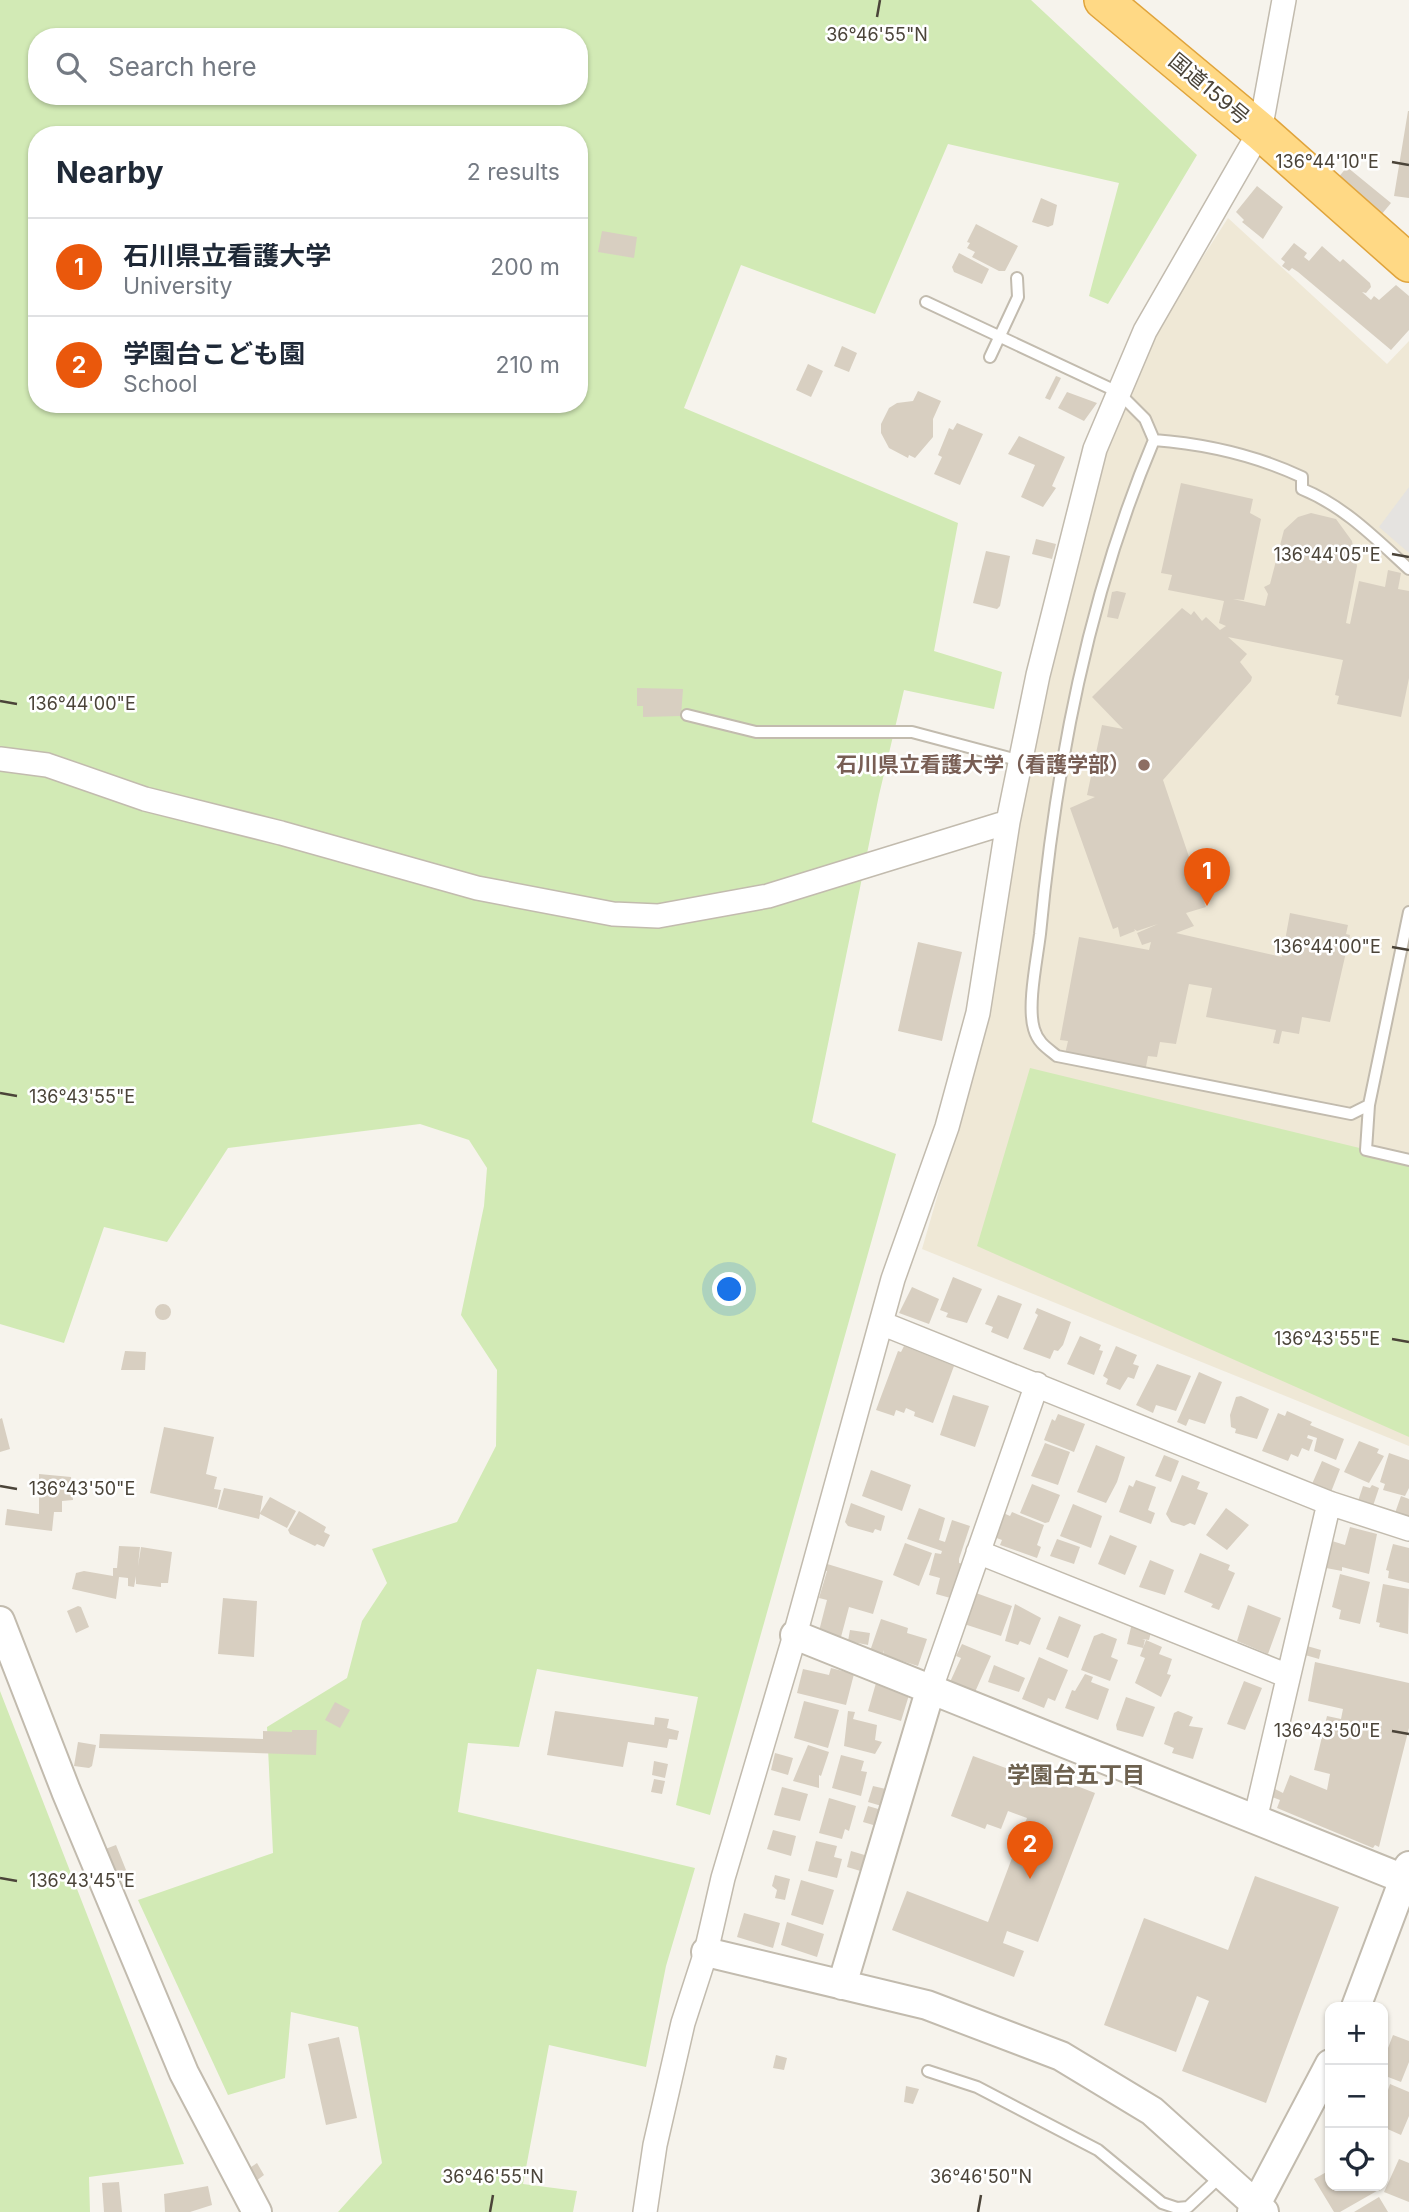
<!DOCTYPE html>
<html lang="en">
<head>
<meta charset="utf-8">
<style>
	:root { --surface:#fff; --page:#f2f2f3; --text:#1f2937; --muted:#747a83; --line:#e0e1e3; --accent:#ea580c }
	body { margin:0; font-family:Inter,"Noto Sans JP",sans-serif; background:var(--page); color:var(--text) }
	.controls { position:absolute; right:21px; bottom:21px; display:grid; overflow:hidden; border-radius:14px; box-shadow:0 2px 5px #0004 }
	.controls button { width:63px; height:63px; display:grid; place-items:center; padding:0; border:0; border-bottom:2px solid var(--line); background:var(--surface); color:var(--text); font:35px sans-serif }
	.you { position:absolute; left:730px; top:1290px; width:24px; height:24px; margin:-18px; border:5px solid #fff; border-radius:50%; background:#1a73e8; box-shadow:0 0 0 10px #1a73e833 }
	.badge { display:grid; place-items:center; width:46px; height:46px; border-radius:50%; background:var(--accent); color:#fff; font-size:23px; font-weight:700 }
	.pin { position:absolute; translate:-50% -58px; filter:drop-shadow(0 2px 4px #0008) }
	.pin::after { content:''; position:absolute; top:37px; width:24px; height:21px; background:inherit; clip-path:polygon(0 0,100% 0,50% 100%) }
	.list { margin:0; padding:0; list-style:none }
	h2 { display:flex; justify-content:space-between; align-items:center; height:91px; margin:0; padding:0 28px; font-size:30px }
	h2 small { font-size:23px; font-weight:400; color:var(--muted) }
	.list li { display:grid; grid-template-columns:46px 1fr auto; gap:21px; align-items:center; box-sizing:border-box; height:98px; padding:0 28px; border-top:2px solid var(--line) }
	.list b { display:block; font-size:26px; white-space:nowrap }
	.list p { margin:0; font-size:23px; white-space:nowrap; color:var(--muted) }
	.list em { font-size:23px; font-style:normal; color:var(--muted) }
	.icon { flex:none; width:38px; height:38px; fill:none; stroke:currentColor; stroke-width:2; stroke-linecap:round; stroke-linejoin:round }
	.map { position:relative; flex:none; width:1409px; height:2212px; overflow:hidden }
	.search { position:absolute; background:var(--surface); box-shadow:0 2px 5px #0004; left:28px; top:28px; width:560px; height:77px; display:flex; align-items:center; gap:18px; box-sizing:border-box; padding:0 24px; border-radius:28px; color:var(--muted); font-size:26px }
	.panel { position:absolute; background:var(--surface); box-shadow:0 2px 5px #0004; left:28px; top:126px; width:560px; height:287px; border-radius:28px }
	.map>svg:first-child { display:block }
</style>
</head>
<body>
<div class="map">
<svg width="1409" height="2212" viewBox="0 0 1409 2212">
	<rect width="100%" height="100%" fill="#f6f3ec"/>
	<!-- education -->
	<path fill="#efe8d6" d="M1228,218L1387,364L1409,341V1446L922,1249L988,1022L1024,790L1105,449L1147,344Z"/>
	<!-- green -->
	<path fill="#d2eab5" fill-rule="evenodd" d="M0,0H1031L1197,155L1108,304L1089,296L1119,183L948,144L875,314L741,265L684,408L958,523L934,651L1002,672L994,709L904,690L879,795L812,1122L896,1154L710,1815L676,1805L698,1697L537,1669L519,1747L468,1743L458,1812L695,1868L666,1966L646,2067L549,2045L523,2184L577,2191L573,2212H338L382,2163L358,2027L291,2012L285,2078L228,2095L138,1900L273,1853L267,1727L347,1678L362,1621L387,1583L372,1549L457,1522L496,1446L497,1370L461,1315L484,1206L487,1168L469,1140L420,1124L228,1148L167,1242L104,1227L64,1343L0,1324ZM37,37H579V96H37ZM37,135H579V404H37Z
		M1030,1068L1409,1160V1437L977,1246Z
		M0,1691L184,2164L89,2177L90,2212H0Z"/>
	<!-- parking -->
	<path fill="#e5e3e0" d="M1409,487V553L1379,527Z"/>
	<!-- building -->
	<path fill="#d8cfc1" d="M1408,111H1409V198L1394,196Z
		M1347,167L1391,203L1381,215L1337,179Z
		M1257,186L1283,207L1263,239L1242,222L1244,220L1236,212Z
		M1041,198L1057,205L1053,225L1048,227L1032,222Z
		M976,224L1018,246L1005,271H999L972,257L975,252L967,248L970,243L967,242Z
		M602,231L637,237L634,258L598,252Z
		M1294,243L1307,253L1304,257L1309,261L1322,246L1340,262L1343,259L1370,283L1371,287L1366,293L1362,292L1371,300L1374,296L1379,300L1396,285L1409,296V330L1391,350L1298,272L1292,268L1289,271L1282,266L1285,262L1281,259Z
		M959,253L989,269L982,284L954,272L952,267Z
		M842,346L857,353L849,372L834,366Z
		M808,364L823,371L811,397L796,390Z
		M1056,376L1061,378L1050,400L1045,398Z
		M918,391L941,401L933,419V437L915,458L909,455L908,458L889,448L881,433V424L889,408L897,403L913,401Z
		M1067,392L1097,403L1084,421L1058,408Z
		M957,423L983,434L960,485L934,474L942,457L938,455L949,428L953,430Z
		M1019,436L1065,457L1052,486L1056,488L1043,507L1021,497L1035,465L1008,454Z
		M1181,483L1253,499L1250,513L1261,519L1244,600L1233,599L1265,606L1268,594L1264,587L1270,584L1284,530L1298,517L1311,513L1336,519L1352,541L1357,566L1346,623L1350,624L1359,581L1385,587L1388,570L1401,573L1398,589L1409,591V678L1401,717L1337,704L1339,696L1335,695L1343,660L1228,637L1247,654L1240,662L1252,677L1251,681L1163,780L1206,907L1186,913L1194,926L1176,933L1282,957L1290,913L1348,925L1346,934L1350,935L1330,1022L1302,1017L1299,1034L1282,1031L1279,1044L1273,1043L1276,1030L1206,1017L1212,988L1189,984L1176,1044L1160,1042L1157,1057L1148,1056L1145,1072L1065,1054L1068,1041L1060,1040L1079,937L1149,950L1151,942L1142,945L1137,933L1158,924L1137,931L1134,929L1135,931L1120,937L1118,927L1113,929L1070,808L1095,797L1087,795L1102,725L1123,729L1092,697L1182,608L1191,615L1194,611L1202,621L1206,617L1220,630L1226,626L1219,623L1224,601L1168,590L1172,575L1161,573Z
		M1036,539L1056,544L1052,559L1032,554Z
		M986,551L1010,556L1000,606L997,609L973,603Z
		M1117,591L1126,593L1118,619L1107,617L1112,592Z
		M637,688L683,689L681,716L643,717V706H637Z
		M918,942L962,952L942,1041L898,1031Z
		M953,1277L982,1289L967,1323L946,1317L948,1313L940,1310Z
		M912,1287L939,1299L929,1324L899,1313Z
		M998,1295L1022,1304L1008,1339L991,1332L993,1327L985,1324Z
		M155 1312a8 8 0 1 1 16 0a8 8 0 1 1-16 0Z
		M1037,1308L1071,1322L1063,1345L1058,1351L1054,1350L1050,1359L1023,1349L1038,1315L1035,1313Z
		M1080,1336L1101,1345L1099,1350L1103,1351L1094,1375L1067,1364Z
		M904,1346L954,1366L933,1423L914,1416L915,1412L906,1408L904,1413L896,1410L894,1416L876,1410L898,1351L901,1352Z
		M1116,1346L1137,1355L1133,1364L1139,1366L1134,1379L1128,1377L1120,1390L1106,1384L1108,1379L1103,1376Z
		M125,1351L146,1352L145,1370H121Z
		M1157,1364L1191,1376L1176,1411L1156,1405L1153,1413L1136,1405Z
		M1199,1372L1222,1382L1205,1424L1189,1419L1186,1426L1177,1422Z
		M953,1395L989,1406L975,1447L940,1435Z
		M1241,1396L1269,1409L1257,1439L1235,1433L1236,1429L1231,1427L1230,1415L1236,1397Z
		M1287,1411L1312,1422L1310,1425L1344,1439L1336,1460L1314,1451L1317,1438L1308,1435L1307,1438L1313,1440L1309,1451L1302,1448L1298,1457L1291,1454L1288,1461L1262,1451L1278,1413L1285,1416Z
		M1058,1414L1085,1424L1074,1452L1044,1440L1052,1419L1055,1421Z
		M2,1418L10,1449L0,1452V1419Z
		M164,1427L214,1437L206,1474L217,1477L214,1489L221,1490L217,1508L150,1493Z
		M1359,1441L1379,1449L1377,1453L1384,1456L1369,1483L1344,1472Z
		M1045,1443L1070,1452L1058,1485L1031,1476Z
		M1096,1445L1125,1457L1117,1482L1106,1503L1077,1492Z
		M1389,1453L1409,1460V1488L1405,1496L1383,1490L1385,1484L1380,1482Z
		M1164,1455L1179,1461L1171,1482L1155,1476Z
		M1322,1461L1340,1469L1331,1492L1312,1484Z
		M871,1470L911,1485L902,1511L862,1496Z
		M39,1474L71,1477L73,1500L62,1501V1512H54L52,1531L5,1525L7,1509L39,1514Z
		M1182,1475L1200,1482L1197,1489L1208,1493L1195,1525L1190,1523L1184,1526L1171,1522L1166,1514Z
		M1136,1480L1156,1487L1148,1510L1155,1513L1151,1524L1119,1512L1129,1485L1133,1487Z
		M1032,1484L1060,1495L1049,1522L1045,1523L1020,1513Z
		M1372,1485L1379,1488L1373,1506L1358,1501L1363,1486L1370,1488Z
		M224,1488L263,1496L260,1513L270,1497L296,1511L287,1528L260,1514L259,1519L218,1509Z
		M1401,1496L1409,1499V1517L1395,1513Z
		M851,1503L885,1516L881,1531L875,1529L873,1533L848,1526L845,1522Z
		M1073,1504L1102,1516L1091,1548L1060,1536Z
		M919,1508L945,1518L939,1540L945,1542L952,1520L970,1526L959,1559V1563L963,1564L954,1599L936,1594L940,1578L929,1575L935,1553L941,1554L942,1551L907,1539Z
		M1226,1508L1249,1525L1227,1550L1206,1535Z
		M299,1511L326,1527L324,1532L330,1535L324,1547L317,1544L315,1546L290,1534L288,1530Z
		M1001,1512L1010,1516L1012,1512L1044,1525L1037,1545L1041,1547L1037,1558L1000,1545L1002,1540L991,1536Z
		M1350,1527L1377,1534L1369,1574L1342,1567V1571L1326,1568L1332,1541L1345,1545Z
		M1110,1535L1137,1546L1125,1575L1098,1564Z
		M1057,1539L1080,1547L1074,1564L1050,1556Z
		M905,1543L932,1553L919,1586L893,1575Z
		M1393,1544L1409,1548V1583L1388,1578L1389,1571L1386,1570Z
		M119,1546L140,1547L138,1566L141,1547L172,1552L168,1583H161V1587L136,1584V1576L134,1587L128,1586V1578L119,1577L116,1599L72,1589L76,1573L84,1571L113,1576V1568H117Z
		M1200,1553L1230,1565L1228,1570L1235,1573L1219,1610L1211,1607L1213,1604L1184,1592Z
		M1150,1560L1174,1570L1165,1595L1139,1587Z
		M824,1563L883,1581L873,1614L849,1607L841,1637L819,1631L827,1600L819,1598L827,1571L822,1570Z
		M1340,1574L1370,1582L1360,1624L1339,1619L1341,1610L1332,1607Z
		M1383,1584L1409,1589L1408,1634L1379,1627L1380,1623L1376,1622Z
		M976,1593L1012,1606L1001,1636L964,1624Z
		M223,1598L257,1601L254,1657L218,1654Z
		M1015,1604L1041,1618L1030,1645L1020,1641L1018,1645L1005,1641Z
		M1248,1605L1281,1618L1268,1654L1237,1641Z
		M78,1606L81,1607L89,1627L76,1633L67,1611Z
		M1059,1616L1081,1625L1068,1658L1046,1649Z
		M881,1619L908,1628L907,1633L927,1639L918,1666L883,1655L884,1650L881,1658L869,1654Z
		M1132,1623L1152,1628L1149,1640L1142,1639L1145,1640L1143,1648L1127,1644Z
		M850,1630L870,1633L868,1645L848,1641Z
		M1102,1633L1117,1639L1111,1657L1118,1660L1110,1681L1081,1670L1094,1636Z
		M1146,1640L1162,1647L1159,1654L1172,1659L1167,1674L1171,1675L1161,1697L1135,1683L1145,1658L1140,1656Z
		M962,1644L991,1656L975,1692L950,1682L961,1658L956,1656Z
		M1307,1646L1321,1650L1319,1659L1305,1655Z
		M1039,1657L1068,1670L1055,1701L1048,1698L1044,1708L1022,1699Z
		M1315,1662L1409,1683V1728L1379,1847L1375,1845L1373,1848L1277,1808L1280,1800L1272,1797L1275,1789L1283,1793L1290,1775L1327,1790L1330,1774L1314,1770L1327,1716L1341,1719L1343,1709L1308,1701Z
		M994,1665L1025,1678L1019,1692L988,1682Z
		M831,1668L854,1674L846,1705L797,1693L803,1669L829,1675Z
		M1085,1674L1093,1677L1091,1682L1109,1689L1098,1720L1065,1708L1072,1690L1075,1691Z
		M1244,1681L1262,1688L1245,1730L1227,1724Z
		M876,1683L909,1695L901,1721L868,1711Z
		M1126,1697L1155,1707L1143,1737L1117,1730L1116,1725Z
		M804,1701L839,1710L828,1748L794,1738Z
		M335,1702L350,1710L340,1728L325,1720Z
		M555,1711L654,1725L655,1717L669,1719L667,1728L679,1731L677,1740L669,1739L667,1748L628,1742L623,1767L547,1755Z
		M848,1711L855,1712L853,1719L877,1725L875,1740L882,1742L875,1754L844,1746Z
		M1178,1711L1193,1717L1189,1726L1203,1728L1193,1759L1172,1753L1174,1748L1164,1744L1174,1713Z
		M292,1730H317L316,1755L99,1748L100,1734L263,1739V1731L292,1732Z
		M78,1742L96,1745L92,1766L89,1768L74,1766Z
		M808,1745L829,1752L821,1776L819,1775V1788L793,1781Z
		M775,1753L793,1758L788,1775L771,1770Z
		M841,1755L864,1761L861,1771L867,1772L861,1796L832,1788Z
		M973,1756L1022,1774L1021,1778L1041,1786L1046,1774L1095,1793L1038,1942L1007,1931L1003,1943L1024,1951L1014,1977L892,1930L907,1891L988,1922L1027,1818L1008,1811L1001,1829L987,1824L985,1829L951,1816Z
		M654,1761L668,1764L665,1778L652,1775Z
		M654,1779L665,1781L662,1794L651,1792Z
		M873,1786L890,1790L885,1807L868,1802Z
		M782,1787L808,1794L800,1821L774,1815Z
		M829,1798L856,1806L849,1831L845,1829L842,1839L819,1833Z
		M868,1806L885,1811L880,1827L863,1822Z
		M773,1830L796,1836L791,1856L767,1849Z
		M816,1841L837,1846L834,1857L842,1859L837,1878L808,1871Z
		M116,1845L128,1875L112,1881L100,1851Z
		M851,1851L868,1856L864,1872L847,1867Z
		M775,1875L790,1879L785,1900L775,1898L777,1890L772,1886Z
		M1255,1876L1339,1907L1266,2103L1182,2071L1209,2001L1197,1996L1176,2052L1104,2025L1144,1918L1228,1950Z
		M801,1880L834,1890L823,1925L791,1915Z
		M744,1913L780,1923L773,1948L737,1937Z
		M787,1922L824,1934L817,1957L781,1945Z
		M1393,2035L1409,2041V2062L1401,2082L1383,2075V2061Z
		M339,2037L357,2118L326,2125L308,2044Z
		M776,2055L787,2058L784,2070L773,2068Z
		M1390,2084L1409,2092V2116L1401,2135L1383,2127V2094L1386,2096Z
		M906,2086L919,2089L913,2104L904,2102Z
		M1399,2159L1409,2163V2202L1384,2192Z
		M257,2163L264,2175L256,2181L248,2169Z
		M1330,2170V2186L1382,2188L1340,2212H1334L1314,2179Z
		M119,2182L122,2212H104L102,2183Z
		M208,2186L212,2205L190,2212H165L164,2194Z
		M1379,2197L1388,2212H1354Z"/>
	<g fill="none" stroke-linecap="round" stroke-linejoin="round">
		<!-- service casing -->
		<g stroke="#c2bbae" stroke-width="14">
			<path id="service" d="M926,302L1118,392L1145,419L1154,440C1206,444 1255,455 1302,477V489C1344,506 1376,539 1409,569
				M990,357L1018,297L1017,278
				M1154,440C1088,596 1056,766 1040,934C1037,959 1027,1006 1034,1029C1038,1043 1047,1048 1057,1056L1351,1114L1369,1105L1409,912
				M687,715L756,732H912L1021,761
				M1369,1105L1366,1150L1409,1160
				M928,2071L977,2087L1098,2150L1162,2203L1177,2208L1188,2207L1221,2176"/>
		</g>
		<!-- minor casing -->
		<g stroke="#c2bbae" stroke-width="26">
			<path id="minor" d="M0,759L47,765L145,799L281,833L477,888L613,914L658,916L768,896L1008,822
				M881,1323L1329,1503L1409,1529
				M978,1552L1288,1676
				M930,1691L1037,1384
				M1255,1820L1329,1503
				M645,2212L655,2145L683,2023L706,1952L723,1878L795,1635L893,1279L947,1127L978,1013L1008,822L1038,675L1095,449L1145,331L1260,131L1284,0"/>
		</g>
		<!-- tertiary casing -->
		<g stroke="#c2bbae" stroke-width="32">
			<path id="tertiary" d="M0,1621L66,1791L184,2073L257,2212
				M795,1635L1404,1879
				M706,1952L927,2005L1061,2056L1152,2111L1264,2212
				M842,1985L930,1691
				M1356,2007L1409,1866
				M1252,2212L1330,2064"/>
		</g>
		<!-- trunk casing -->
		<g stroke="#e0a43c" stroke-width="40">
			<path id="trunk" d="M1103,0L1260,131L1409,263"/>
		</g>
		<!-- service -->
		<use href="#service" stroke="#fff" stroke-width="10"/>
		<!-- minor -->
		<use href="#minor" stroke="#fff" stroke-width="23"/>
		<!-- tertiary -->
		<use href="#tertiary" stroke="#fff" stroke-width="28"/>
		<!-- trunk -->
		<use href="#trunk" stroke="#ffd985" stroke-width="37"/>
	</g>
	<!-- ticks -->
	<path fill="none" stroke="#4b4439" stroke-width="2.5" d="M877,17L880,0M1392,162L1409,165M1392,554L1409,557M0,701L17,704M1392,947L1409,950M0,1093L17,1096M1392,1339L1409,1342M0,1486L17,1489M1392,1731L1409,1734M0,1878L17,1881M490,2212L493,2195M978,2212L981,2195"/>
	<!-- markers -->
	<circle fill="#8d6e63" stroke="#fff" stroke-width="2.5" cx="1144" cy="765" r="7"/>
	<g text-anchor="middle" stroke-width="5" stroke-linejoin="round" paint-order="stroke">
		<!-- street labels -->
		<g font-size="21" fill="#4b4439" stroke="#fff">
			<text transform="translate(1209 89) rotate(40)" y="7">国道159号</text>
		</g>
		<!-- education labels -->
		<g font-size="21" font-weight="bold" fill="#785e54" stroke="#fff" text-anchor="end">
			<text x="1130" y="772">石川県立看護大学（看護学部）</text>
		</g>
		<!-- neighbourhood labels -->
		<g font-size="23" font-weight="bold" fill="#6e6250" stroke="#fff">
			<text x="1076" y="1783">学園台五丁目</text>
		</g>
	</g>
	<g font-size="18" text-anchor="middle" fill="#4b4439" stroke="#fff" stroke-width="5" stroke-linejoin="round" paint-order="stroke">
		<text x="877" y="41">36°46'55"N</text>
		<text x="1327" y="168">136°44'10"E</text>
		<text x="1327" y="561">136°44'05"E</text>
		<text x="82" y="710">136°44'00"E</text>
		<text x="1327" y="953">136°44'00"E</text>
		<text x="82" y="1103">136°43'55"E</text>
		<text x="1327" y="1345">136°43'55"E</text>
		<text x="82" y="1495">136°43'50"E</text>
		<text x="1327" y="1737">136°43'50"E</text>
		<text x="82" y="1887">136°43'45"E</text>
		<text x="493" y="2183">36°46'55"N</text>
		<text x="981" y="2183">36°46'50"N</text>
	</g>
</svg>
<div class="controls">
<button>+</button>
<button>−</button>
<button><svg class="icon" aria-label="locate" viewBox="0 0 24 24"><circle cx="12" cy="12" r="6"/><path d="M12 2v4M12 18v4M2 12h4M18 12h4"/></svg></button>
</div>
<div class="you"></div>
<div class="pin badge" style="left:1207px;top:906px">1</div>
<div class="pin badge" style="left:1030px;top:1879px">2</div>
<div class="search"><svg class="icon" aria-label="search" viewBox="0 0 24 24"><circle cx="10" cy="10" r="6"/><path d="M15 15l6 6"/></svg>Search here</div>
<section class="panel">
<h2>Nearby<small>2 results</small></h2>
<ul class="list">
<li><span class="badge">1</span><div><b>石川県立看護大学</b><p>University</p></div><em>200 m</em></li>
<li><span class="badge">2</span><div><b>学園台こども園</b><p>School</p></div><em>210 m</em></li>
</ul>
</section>
</div>
</body>
</html>
